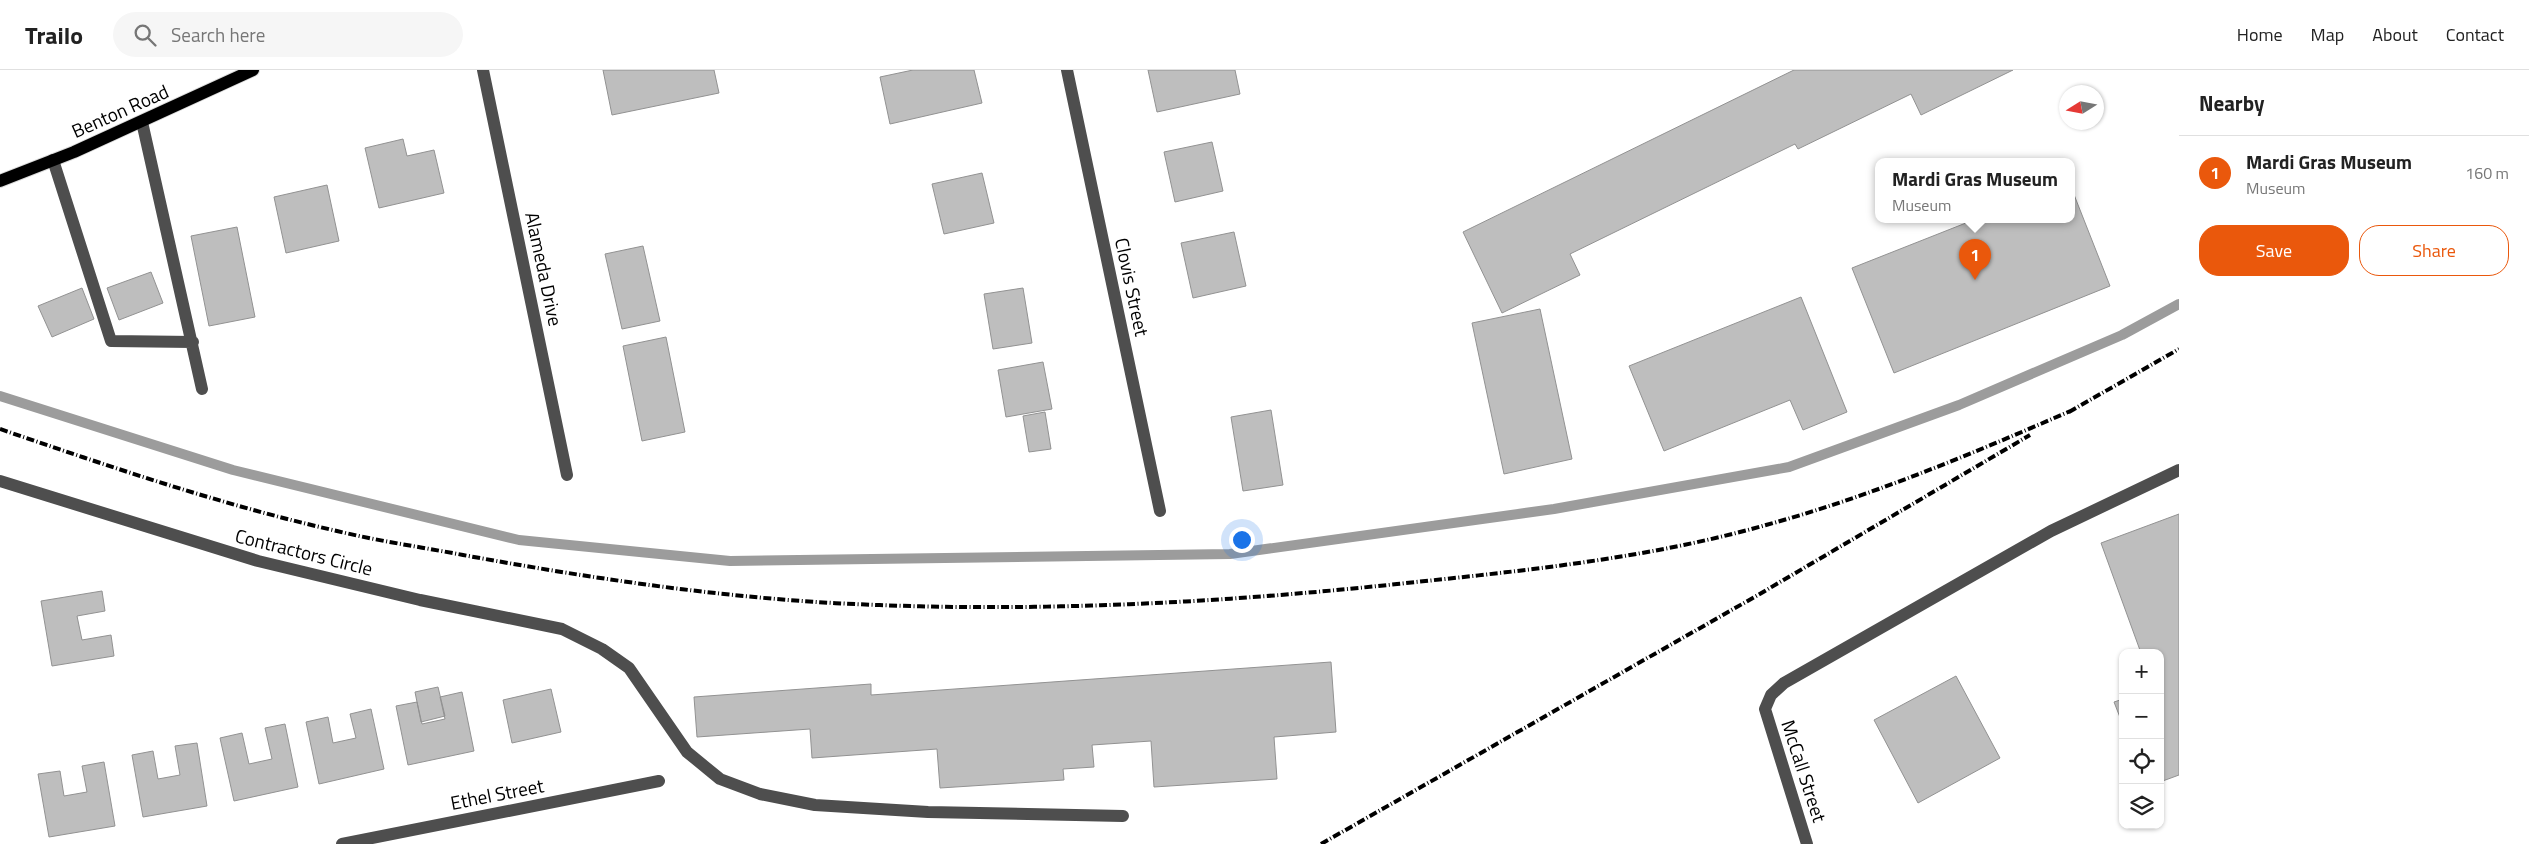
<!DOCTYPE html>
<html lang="en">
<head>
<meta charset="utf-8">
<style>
	:root { --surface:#fff; --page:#f6f6f6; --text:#222; --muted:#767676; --line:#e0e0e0; --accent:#ea580c }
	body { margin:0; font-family:"Titillium Web",sans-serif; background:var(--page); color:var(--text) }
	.controls { position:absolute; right:15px; bottom:15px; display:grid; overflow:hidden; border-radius:10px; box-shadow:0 1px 4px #0004 }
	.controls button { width:45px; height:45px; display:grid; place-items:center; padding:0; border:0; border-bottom:1px solid var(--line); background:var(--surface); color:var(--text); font:25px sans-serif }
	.compass { position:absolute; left:2059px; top:15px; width:45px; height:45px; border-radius:50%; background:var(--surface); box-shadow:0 1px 4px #0004; rotate:259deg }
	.you { position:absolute; left:1241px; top:469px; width:18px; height:18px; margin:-12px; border:4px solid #fff; border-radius:50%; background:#1a73e8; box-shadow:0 0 0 8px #1a73e833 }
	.badge { display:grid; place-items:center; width:32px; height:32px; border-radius:50%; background:var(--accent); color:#fff; font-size:16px; font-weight:700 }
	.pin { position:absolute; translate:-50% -41px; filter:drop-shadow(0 1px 2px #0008) }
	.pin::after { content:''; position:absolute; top:26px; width:18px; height:15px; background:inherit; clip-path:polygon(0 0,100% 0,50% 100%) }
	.popup { position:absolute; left:1875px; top:88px; width:200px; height:65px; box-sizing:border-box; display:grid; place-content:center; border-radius:10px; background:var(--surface); filter:drop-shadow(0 1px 4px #0005); font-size:16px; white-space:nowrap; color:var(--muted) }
	.popup b { font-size:19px; color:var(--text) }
	.popup::after { content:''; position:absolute; left:50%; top:100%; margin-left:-10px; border:10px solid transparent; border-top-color:var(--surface) }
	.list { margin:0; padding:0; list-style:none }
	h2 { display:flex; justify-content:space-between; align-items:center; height:65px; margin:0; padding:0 20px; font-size:21px }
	h2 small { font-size:16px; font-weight:400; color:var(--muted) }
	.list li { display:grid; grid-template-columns:32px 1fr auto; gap:15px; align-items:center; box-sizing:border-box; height:75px; padding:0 20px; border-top:1px solid var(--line) }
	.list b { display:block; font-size:19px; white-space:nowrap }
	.list p { margin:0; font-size:16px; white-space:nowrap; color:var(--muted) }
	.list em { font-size:16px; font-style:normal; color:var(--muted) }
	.actions { display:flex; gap:10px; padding:15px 20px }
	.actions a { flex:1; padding:11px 0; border:1px solid var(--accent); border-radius:20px; text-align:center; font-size:18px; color:var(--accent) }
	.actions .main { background:var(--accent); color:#fff }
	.icon { flex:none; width:28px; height:28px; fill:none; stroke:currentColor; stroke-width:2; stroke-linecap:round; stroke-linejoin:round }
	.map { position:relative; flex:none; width:2179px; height:774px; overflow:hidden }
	header { display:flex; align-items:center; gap:30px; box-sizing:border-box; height:70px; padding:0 25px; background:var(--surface); border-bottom:1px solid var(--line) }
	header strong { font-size:24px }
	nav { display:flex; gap:28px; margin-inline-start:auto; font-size:18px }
	.search { width:350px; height:45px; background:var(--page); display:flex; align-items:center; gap:12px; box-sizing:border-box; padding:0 18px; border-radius:28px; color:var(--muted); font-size:19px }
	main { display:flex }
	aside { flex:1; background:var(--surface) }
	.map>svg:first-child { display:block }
</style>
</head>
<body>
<header>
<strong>Trailo</strong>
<div class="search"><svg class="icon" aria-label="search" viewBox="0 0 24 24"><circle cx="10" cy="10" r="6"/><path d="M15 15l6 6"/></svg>Search here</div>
<nav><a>Home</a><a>Map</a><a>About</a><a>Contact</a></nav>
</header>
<main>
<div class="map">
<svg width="2179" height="774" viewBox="0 0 2179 774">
	<rect width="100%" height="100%" fill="#fff"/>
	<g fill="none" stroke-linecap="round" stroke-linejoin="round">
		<!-- stream -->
		<path stroke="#9c9c9c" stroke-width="10" d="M0,326L233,400L519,470L730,491L1230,484L1554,439L1789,397L1959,335L2122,265L2179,234"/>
	</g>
	<!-- building -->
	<path fill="#bebebe" stroke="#929292" d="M603,0H714L719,23L612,45Z
		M913,0H974L982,33L890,54L880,7Z
		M1148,0H1235L1240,24L1157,42Z
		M1794,0H2013L1921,45L1911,24L1798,79L1795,74L1570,184L1580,205L1502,243L1463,162Z
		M403,69L407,86L434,80L444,123L379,138L365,78Z
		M1212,72L1223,121L1175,132L1164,82Z
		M982,103L994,153L944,164L932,114Z
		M327,115L339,171L286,183L274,127Z
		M2071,117L2110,216L1894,303L1852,198L1976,149H2071Z
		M237,157L255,247L209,256L191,166Z
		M1234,162L1246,216L1193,228L1181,173Z
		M643,176L660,251L622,259L605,184Z
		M151,202L163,233L119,250L107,218Z
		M82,218L94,249L52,267L38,236Z
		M1023,218L1032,273L993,279L984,224Z
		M1801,227L1847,342L1803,360L1790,330L1664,381L1629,296Z
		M1540,239L1572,389L1504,404L1472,253Z
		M666,267L685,362L642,371L623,276Z
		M1043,292L1052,339L1006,347L998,300Z
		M1271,340L1283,415L1243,421L1231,347Z
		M1045,342L1051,379L1029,382L1023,346Z
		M2179,444V705L2160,712V583H2141L2101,473Z
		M102,521L105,541L77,546L82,570L111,565L114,586L52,596L41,531Z
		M1331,592L1336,662L1274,667L1277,709L1154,717L1151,671L1092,675L1094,697L1063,699L1064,710L940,718L937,679L812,688L810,659L697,667L694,627L871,614V625Z
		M1956,606L2000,688L1918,733L1874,650Z
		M438,617L445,646L421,652L415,622Z
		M551,619L561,662L512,673L503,630Z
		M462,622L474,681L408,695L396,636L417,632L422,654L445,649L440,627Z
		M2123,629V655L2114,632Z
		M371,639L384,699L319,714L306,652L328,647L333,673L356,668L350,644Z
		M285,654L298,717L234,731L220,668L242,663L249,694L272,689L265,658Z
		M197,673L207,736L143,747L132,685L153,681L158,709L180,705L175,676Z
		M104,692L115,756L49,767L38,704L60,701L64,726L87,722L82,696Z"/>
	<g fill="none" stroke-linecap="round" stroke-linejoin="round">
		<!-- major casing -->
		<g stroke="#dbdbdb" stroke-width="14">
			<path id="major" d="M0,111L74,82L253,0"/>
		</g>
		<!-- minor -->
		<path stroke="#4e4e4e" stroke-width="12" d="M483,0L567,405
			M1067,0L1160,441
			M142,52L202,319
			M53,90L111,271L193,272
			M0,411L258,491L420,530L562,559L602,579L629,598L687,682L720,709L760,724L815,735L928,742L1123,746
			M342,774L659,711
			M1807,774L1765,639L1771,625L1784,613L2051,461L2179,400"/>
		<!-- major -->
		<use href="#major" stroke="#000" stroke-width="12"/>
		<!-- rail -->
		<path stroke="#000" stroke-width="4" stroke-dasharray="8 2.5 1 2.5" stroke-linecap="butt" d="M2069,342L2179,279
			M0,359C111,397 222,435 337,461C378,471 421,477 463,485C584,507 709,526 833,533C1021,543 1210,534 1397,514C1521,501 1646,489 1766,455C1872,426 1974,383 2075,339
			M1321,774L1758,525L2030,365"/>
	</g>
	<g text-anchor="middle" stroke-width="4.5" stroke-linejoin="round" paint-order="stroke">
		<!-- street labels -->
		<g font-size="19" fill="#000" stroke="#fff">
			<text transform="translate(120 41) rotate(-24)" y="7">Benton Road</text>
			<text transform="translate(544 199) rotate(78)" y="7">Alameda Drive</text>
			<text transform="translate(1132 217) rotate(78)" y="7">Clovis Street</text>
			<text transform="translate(304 482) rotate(14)" y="7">Contractors Circle</text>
			<text transform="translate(1804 701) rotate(72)" y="7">McCall Street</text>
			<text transform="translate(497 724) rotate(-11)" y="7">Ethel Street</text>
		</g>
	</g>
</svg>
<div class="controls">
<button>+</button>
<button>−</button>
<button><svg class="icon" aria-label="locate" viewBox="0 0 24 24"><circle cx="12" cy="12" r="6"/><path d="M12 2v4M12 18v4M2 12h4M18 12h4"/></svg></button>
<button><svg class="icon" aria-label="layers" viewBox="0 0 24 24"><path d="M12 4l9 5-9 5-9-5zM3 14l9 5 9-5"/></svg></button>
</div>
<svg class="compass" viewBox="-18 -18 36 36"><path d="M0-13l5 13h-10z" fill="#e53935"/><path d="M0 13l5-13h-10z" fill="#767676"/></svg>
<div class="you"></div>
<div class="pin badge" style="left:1975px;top:210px">1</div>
<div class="popup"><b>Mardi Gras Museum</b>Museum</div>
</div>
<aside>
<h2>Nearby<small></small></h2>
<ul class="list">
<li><span class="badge">1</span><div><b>Mardi Gras Museum</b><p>Museum</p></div><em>160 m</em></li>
</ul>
<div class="actions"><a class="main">Save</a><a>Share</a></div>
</aside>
</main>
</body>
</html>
